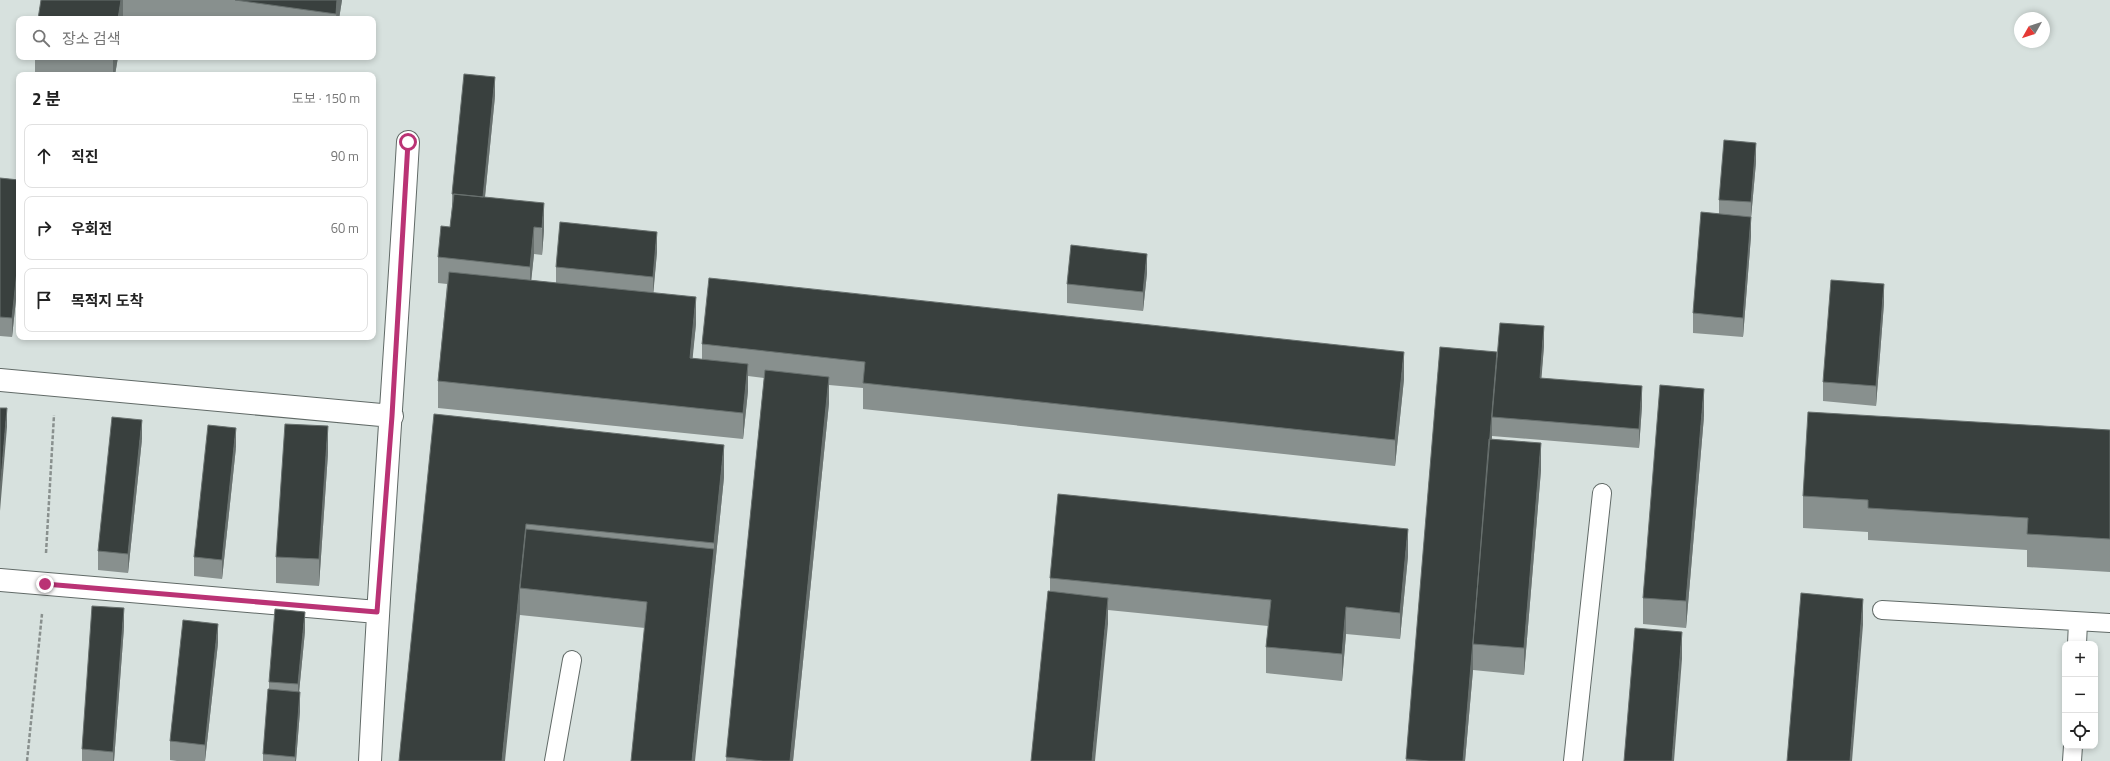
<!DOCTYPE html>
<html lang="ko">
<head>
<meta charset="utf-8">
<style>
	:root { --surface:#fff; --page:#f2f2f2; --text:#222; --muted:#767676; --line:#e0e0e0 }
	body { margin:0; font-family:"Titillium Web","Noto Sans KR",sans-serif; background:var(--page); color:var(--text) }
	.controls { position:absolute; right:12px; bottom:12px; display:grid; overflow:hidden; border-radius:8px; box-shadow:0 2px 6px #0003 }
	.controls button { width:36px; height:36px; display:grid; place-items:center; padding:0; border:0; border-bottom:1px solid var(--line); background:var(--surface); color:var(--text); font:20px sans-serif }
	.compass { position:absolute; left:2014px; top:12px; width:36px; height:36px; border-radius:50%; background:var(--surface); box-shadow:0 2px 6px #0003; rotate:231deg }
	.stop { position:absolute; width:12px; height:12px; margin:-9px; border:3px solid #ba3375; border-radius:50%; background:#fff }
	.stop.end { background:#ba3375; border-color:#fff; box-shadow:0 1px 4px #0008 }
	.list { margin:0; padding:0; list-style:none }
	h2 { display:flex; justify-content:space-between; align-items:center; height:52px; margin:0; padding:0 16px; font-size:17px }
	h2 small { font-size:13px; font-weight:400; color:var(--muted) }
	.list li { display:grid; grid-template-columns:26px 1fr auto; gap:12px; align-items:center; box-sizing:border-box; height:64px; margin:0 8px 8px; padding:0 8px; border:1px solid var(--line); border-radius:8px }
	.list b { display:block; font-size:15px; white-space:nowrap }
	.list em { font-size:13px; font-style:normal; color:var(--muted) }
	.icon { flex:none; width:22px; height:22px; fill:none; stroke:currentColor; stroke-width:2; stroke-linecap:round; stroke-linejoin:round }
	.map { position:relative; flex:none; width:2110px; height:761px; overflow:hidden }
	.search { position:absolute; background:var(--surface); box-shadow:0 2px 6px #0003; left:16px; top:16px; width:360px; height:44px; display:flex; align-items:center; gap:10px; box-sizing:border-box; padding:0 14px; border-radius:8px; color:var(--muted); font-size:15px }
	.panel { position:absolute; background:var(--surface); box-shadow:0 2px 6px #0003; left:16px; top:72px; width:360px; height:268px; border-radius:8px }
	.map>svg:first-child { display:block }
</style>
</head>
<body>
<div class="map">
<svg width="2110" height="761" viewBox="0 0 2110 761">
	<rect width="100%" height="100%" fill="#d7e1de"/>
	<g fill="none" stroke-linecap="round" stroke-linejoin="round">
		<!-- lane casing -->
		<g stroke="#616a67" stroke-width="20">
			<path id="lane" d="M1882,610L2110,623
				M2077,644L2078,622
				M554,761L572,660
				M1573,761L1602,493
				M2072,761L2073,746"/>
		</g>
		<!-- street casing -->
		<g stroke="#616a67" stroke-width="24">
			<path id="street" d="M0,380L392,416
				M0,580L377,612
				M370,761C380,554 396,348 408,142"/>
		</g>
		<!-- path -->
		<path stroke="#89908e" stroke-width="2.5" stroke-dasharray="4 2" stroke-linecap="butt" d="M46,553L54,415
			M27,761L42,614"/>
		<!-- lane -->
		<use href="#lane" stroke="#fff" stroke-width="18"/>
		<!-- street -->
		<use href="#street" stroke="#fff" stroke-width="22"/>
	</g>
	<!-- wall -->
	<path fill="#88908e" d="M41,0H342L339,19H136L123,17V19H38Z
		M35,57H118L115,75H35Z
		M495,96L485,197L544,230L542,255L534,254L531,280L556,283V267L657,252L653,293L696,324L692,359L702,360V344L1404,379L1395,466L863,409V388L829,385V403L793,761H726L764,378L748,376V391L743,439L438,408V381L447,284L438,283V257L450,227L452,207V194Z
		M1756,162L1751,218V236L1743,337L1693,333V313L1719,214V200Z
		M0,178L19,180V271L12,337L0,336Z
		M1147,273L1143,311L1067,303V284Z
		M1884,303L1876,406L1823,401V382Z
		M1544,346L1541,378L1642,406L1639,448L1492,436V439L1541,470L1524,675L1473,670L1465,761H1406L1440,347L1497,363Z
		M434,414L724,477L714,576L645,628L520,615Z
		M1704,416L1686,628L1643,624V598Z
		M2110,430V572L2027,567V550L1868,540V532L1803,528V496Z
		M142,439L128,573L98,570V551Z
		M236,447L222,579L194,576V557Z
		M328,453L319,586L276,583V557Z
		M1408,556L1400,639L1346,634L1342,681L1266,673V647L1268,626L1108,610V624L1050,592V578Z
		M124,627L114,761H82V749Z
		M305,631L299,692L300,711L296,761H263V754L269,689V682Z
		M218,643L205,761H177L170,760V741Z"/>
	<!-- shaded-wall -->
	<path fill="#68706e" d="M121,0H123V19H118Z
		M337,0H342L339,19H336Z
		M113,57H118L115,75H113Z
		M495,77V96L483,216V197Z
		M1756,143V162L1751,218V236L1743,337V318L1751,220V202Z
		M544,203V230L542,255V228Z
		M534,227V254L530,293V267Z
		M657,232V252L653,297V277Z
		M19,252V271L12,337V318Z
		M1147,254V273L1143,311V292Z
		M1884,284V303L1876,406V386Z
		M696,297V324L690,385V358Z
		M1544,326V346L1540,397V378Z
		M1404,352V379L1395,466V440Z
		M1497,352V384L1492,417V436L1475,644H1473V670L1465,761H1463Z
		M748,364V391L743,439V413Z
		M829,377V403L793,761H790Z
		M1642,386V406L1639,448V429Z
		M1704,389V416L1686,628V601Z
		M7,408V427L0,511V492Z
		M142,420V439L128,573V554Z
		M328,426V453L319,586V559Z
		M236,428V447L222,579V560Z
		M1541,443V470L1524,675V648Z
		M724,445V477L714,576L695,761H692L714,549V543Z
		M526,524V556L520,588V614L505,761H502Z
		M1408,529V556L1400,639V613Z
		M1108,598V624L1095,761H1092Z
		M1863,599V625L1852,761H1850Z
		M1346,607V634L1342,681V654Z
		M124,608V627L114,761H113V752Z
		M305,612V631L298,703V684Z
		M218,624V643L205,761V745Z
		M1682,632V659L1674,761H1672Z
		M300,692V711L296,761H295Z"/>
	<!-- building -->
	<path fill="#39403e" stroke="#68706e" d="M41,0H121L118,19H38Z
		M235,0H337L336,14Z
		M464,74L495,77L483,197L452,194Z
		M1724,140L1756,143L1751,202L1719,200Z
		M0,178L19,180V252L12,318L0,317Z
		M454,194L544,203L542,228L534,227L530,267L438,257L441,226L450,227Z
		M1701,212L1751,217L1743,318L1693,313Z
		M560,222L657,232L653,277L556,267Z
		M1071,245L1147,254L1143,292L1067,284Z
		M449,272L696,297L690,358L748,364L743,413L438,381Z
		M709,278L1404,352L1395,440L863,383L865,362L702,344Z
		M1831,280L1884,284L1876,386L1823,382Z
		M1500,323L1544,326L1540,378L1642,386L1639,429L1492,417Z
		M1440,347L1497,352L1463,761H1429L1406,759Z
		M765,370L829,377L790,761H763L726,757Z
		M1660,385L1704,389L1686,601L1643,598Z
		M0,408H7L0,492Z
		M1808,412L2110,430V539L2027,534L2028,518L1868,508V500L1803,496Z
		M434,414L724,445L714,543L526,524L502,761H399Z
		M112,417L142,420L128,554L98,551Z
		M285,424L328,426L319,559L276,557Z
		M208,425L236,428L222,560L194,557Z
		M1489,439L1541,443L1524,648L1473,644Z
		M1058,494L1408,529L1400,613L1346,607L1342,654L1266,647L1271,600L1050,578Z
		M526,529L714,549L692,761H631L647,602L520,588Z
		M1048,591L1108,598L1092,761H1031Z
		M1801,593L1863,599L1850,761H1787Z
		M92,606L124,608L113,752L82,749Z
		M275,609L305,612L298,684L269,682Z
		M183,620L218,624L205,745L170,741Z
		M1635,628L1682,632L1672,761H1624Z
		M268,689L300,692L295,757L263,754Z"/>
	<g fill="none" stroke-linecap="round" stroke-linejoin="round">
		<!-- route -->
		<path stroke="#ba3375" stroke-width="5" d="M45,584L377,612L392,416L408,142"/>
	</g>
</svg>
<div class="controls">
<button>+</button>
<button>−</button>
<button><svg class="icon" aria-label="locate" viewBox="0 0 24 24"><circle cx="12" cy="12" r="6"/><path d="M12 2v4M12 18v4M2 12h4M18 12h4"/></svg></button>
</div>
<svg class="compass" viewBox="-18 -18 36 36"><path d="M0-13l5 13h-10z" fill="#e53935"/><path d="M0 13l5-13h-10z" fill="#767676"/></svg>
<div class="stop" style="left:408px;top:142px"></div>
<div class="stop end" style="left:45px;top:584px"></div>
<div class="search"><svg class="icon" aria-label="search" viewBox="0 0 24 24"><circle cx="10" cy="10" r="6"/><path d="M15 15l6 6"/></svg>장소 검색</div>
<section class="panel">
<h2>2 분<small>도보 · 150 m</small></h2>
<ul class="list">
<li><svg class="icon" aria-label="ahead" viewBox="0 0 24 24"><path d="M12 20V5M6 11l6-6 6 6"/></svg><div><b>직진</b></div><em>90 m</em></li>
<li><svg class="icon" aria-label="right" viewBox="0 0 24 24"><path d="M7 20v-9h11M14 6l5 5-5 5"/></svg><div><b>우회전</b></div><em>60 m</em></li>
<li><svg class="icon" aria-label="arrive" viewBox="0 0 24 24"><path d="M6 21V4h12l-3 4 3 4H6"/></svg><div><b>목적지 도착</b></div></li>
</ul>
</section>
</div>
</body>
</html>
